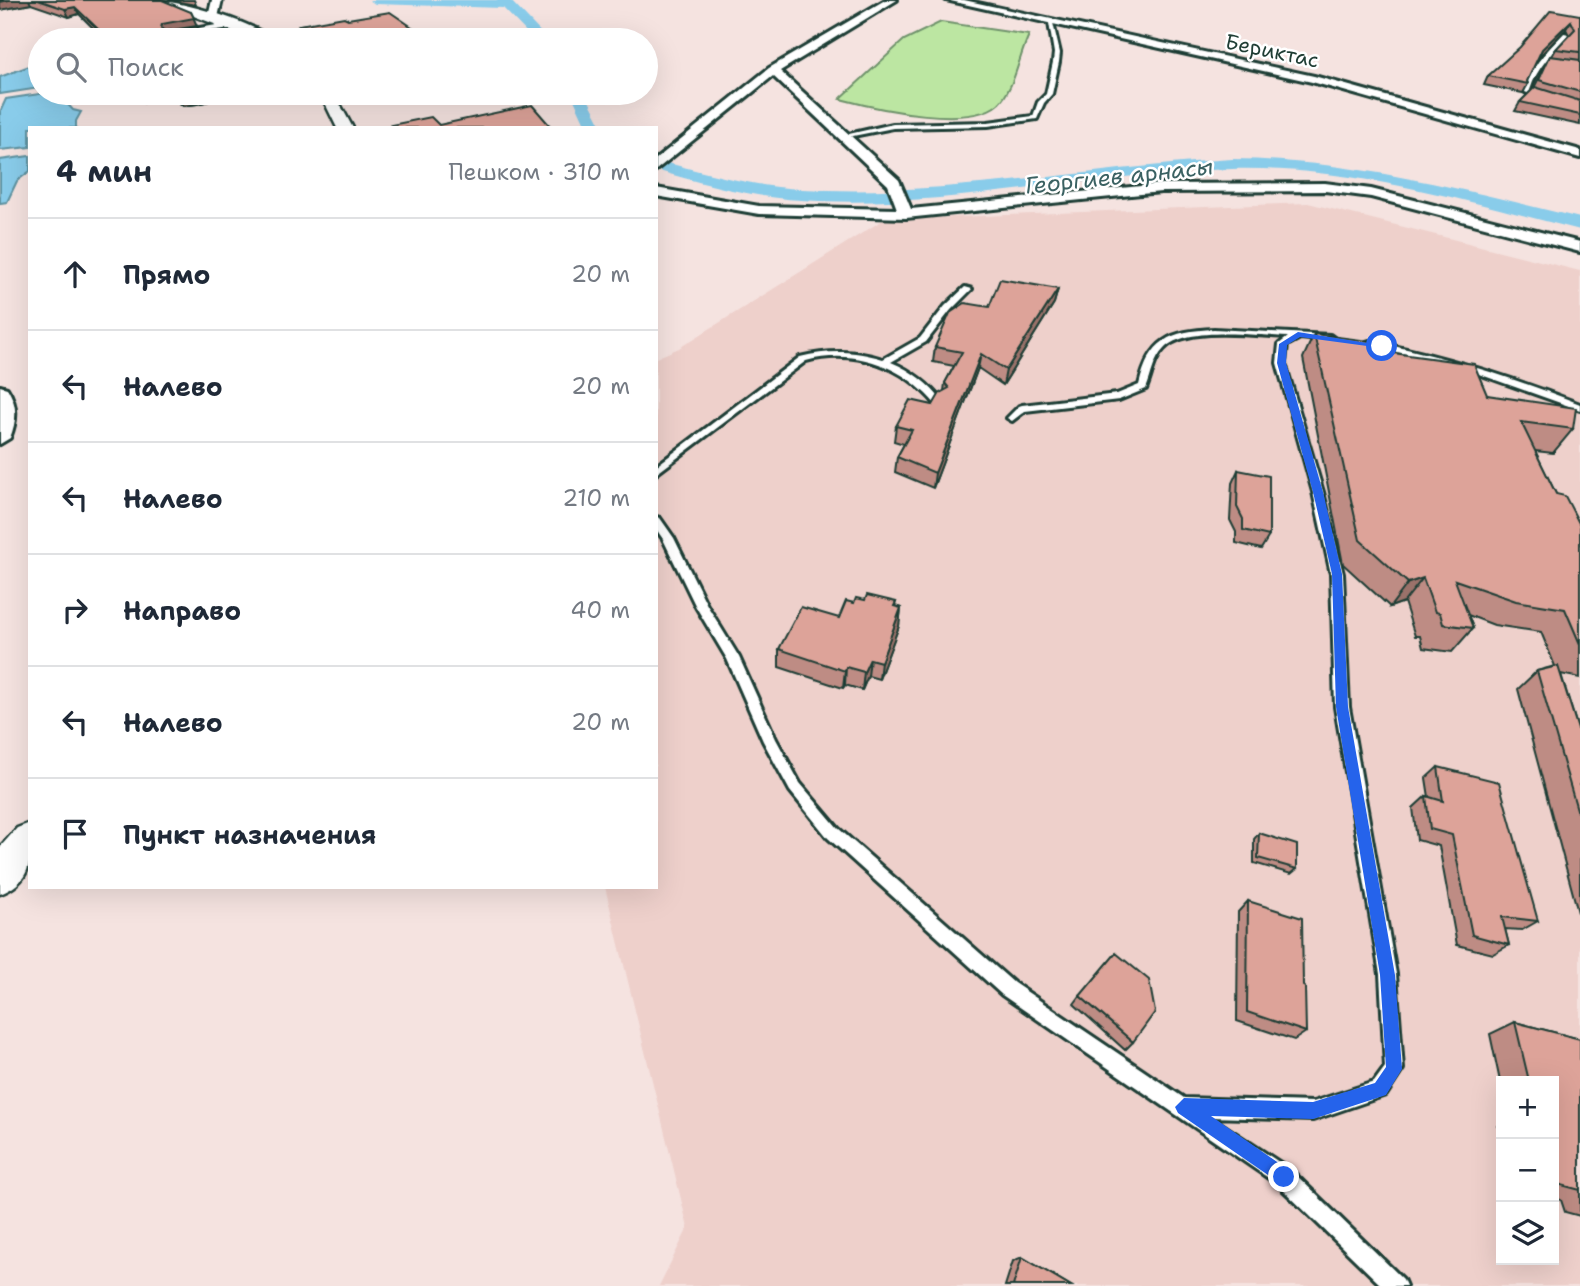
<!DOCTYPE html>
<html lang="ru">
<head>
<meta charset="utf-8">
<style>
	:root { --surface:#fff; --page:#f2f2f3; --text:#1f2937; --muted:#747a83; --line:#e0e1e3 }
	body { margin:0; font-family:"Shantell Sans",sans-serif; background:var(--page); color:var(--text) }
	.controls { position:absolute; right:21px; bottom:21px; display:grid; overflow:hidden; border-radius:0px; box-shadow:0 7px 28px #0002 }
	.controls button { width:63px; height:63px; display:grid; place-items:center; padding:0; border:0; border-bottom:2px solid var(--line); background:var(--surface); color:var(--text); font:35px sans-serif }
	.stop { position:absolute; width:21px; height:21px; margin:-16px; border:5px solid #2563eb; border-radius:50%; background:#fff }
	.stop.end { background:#2563eb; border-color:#fff; box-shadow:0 2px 7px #0008 }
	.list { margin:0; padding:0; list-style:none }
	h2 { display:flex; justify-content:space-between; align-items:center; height:91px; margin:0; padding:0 28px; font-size:30px }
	h2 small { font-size:23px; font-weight:400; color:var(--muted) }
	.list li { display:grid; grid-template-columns:46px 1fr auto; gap:21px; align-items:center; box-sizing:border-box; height:112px; padding:0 28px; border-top:2px solid var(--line) }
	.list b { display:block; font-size:26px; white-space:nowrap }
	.list em { font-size:23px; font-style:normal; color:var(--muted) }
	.icon { flex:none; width:38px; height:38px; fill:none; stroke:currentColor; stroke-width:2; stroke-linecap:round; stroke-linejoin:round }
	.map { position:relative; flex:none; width:1580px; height:1286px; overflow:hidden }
	.search { position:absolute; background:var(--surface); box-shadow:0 7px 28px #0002; left:28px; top:28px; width:630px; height:77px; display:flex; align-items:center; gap:18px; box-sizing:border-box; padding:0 24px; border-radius:38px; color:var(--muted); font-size:26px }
	.panel { position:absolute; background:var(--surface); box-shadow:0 7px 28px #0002; left:28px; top:126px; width:630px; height:763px; border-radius:0px }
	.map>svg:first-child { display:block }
</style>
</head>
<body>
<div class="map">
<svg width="1580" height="1286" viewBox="0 0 1580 1286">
	<rect width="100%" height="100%" fill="#f5e3e0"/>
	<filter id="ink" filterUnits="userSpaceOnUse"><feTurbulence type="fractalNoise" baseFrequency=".0143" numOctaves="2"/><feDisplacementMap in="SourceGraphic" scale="14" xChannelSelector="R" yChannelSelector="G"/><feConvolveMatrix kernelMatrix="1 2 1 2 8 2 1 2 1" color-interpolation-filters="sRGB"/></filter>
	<g filter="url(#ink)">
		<!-- built -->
		<path fill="#eed0cb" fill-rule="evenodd" d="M1308,203L1580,271V1286H659L688,1228L605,887H656V358L679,348L883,220ZM1501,1081H1554V1260H1501Z"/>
		<!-- green -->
		<path fill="#bce6a2" stroke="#6e926b" stroke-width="2" d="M941,22L1029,35C1019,56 1016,82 1002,100C978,132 874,108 840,99L904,40Z"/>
		<!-- water -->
		<path fill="#89ccea" stroke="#5f93a1" stroke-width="2" d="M40,62V88L0,94V77Z
			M46,93L63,99L73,110L81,112L76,121V128H30V147L0,150V112L6,99Z
			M30,156V171L17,181L7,202L0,203V160Z"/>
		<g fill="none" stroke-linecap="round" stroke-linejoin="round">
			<!-- canal -->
			<path fill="#89ccea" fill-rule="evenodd" d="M369,0H510L548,40H534L503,8L375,4Z
				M571,93H585L603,128H587Z
				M1232,159C1351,160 1465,190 1580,218V230C1466,201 1351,166 1232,169C1088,173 946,210 801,200C751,197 704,184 656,170V160C705,172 752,187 802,189C946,197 1089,168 1232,159Z"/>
			<!-- service casing -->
			<g stroke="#1f3d34" stroke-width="6">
				<path id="service" d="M1051,22L1053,23L1060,53L1059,62L1052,94L1044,103L1037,119L988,126L893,128L843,138L840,136L893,124L988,122L1033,116L1038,102L1046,94L1053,62L1054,53L1049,23Z
					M1564,33L1569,34C1553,52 1537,67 1530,90L1545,97L1542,99L1525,92C1527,69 1549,49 1564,33Z
					M965,287L972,289L951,310L926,342L891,362C913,371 929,384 944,403L942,405H936C904,366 855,348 806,361L656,474V466L800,357C829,350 854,350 883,359L920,338L945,306Z
					M1214,329L1330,335L1334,338L1330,341L1300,338L1287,345L1285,363L1323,492L1343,574L1349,707L1396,974L1403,1069L1386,1095L1313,1120L1211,1117L1291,1170L1403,1279L1406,1286H1382L1277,1184L1002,995L828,838L790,791L763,741L727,659L696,607L663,539L656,529V517L660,518L674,538L707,605L739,657L776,739L800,783L838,828L1014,983L1184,1098L1313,1102L1374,1082L1385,1067L1380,974L1335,707L1331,574L1313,492L1277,363L1279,344L1288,337C1258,336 1186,325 1164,349C1153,360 1152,375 1146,389L1119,400L1025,411L1012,421L1007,418L1019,406L1022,405L1117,394L1139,385C1150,340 1169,331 1214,329Z
					M1369,341C1442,355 1511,377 1580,404V410L1473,372L1422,357L1366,346V342Z"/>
			</g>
			<!-- minor casing -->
			<g stroke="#1f3d34" stroke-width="6">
				<path id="minor" d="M212,0H222L218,17L213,20L208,17Z
					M885,0H897L780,71L899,180L911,209L1161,184L1325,183L1371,189L1580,242V252L1371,197L1325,191L1161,192L906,218L759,214L656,196V188L759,206L897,209L888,185L773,76L656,170V159L769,68Z
					M946,0H964L1314,76L1580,150V158L1312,82Z
					M233,22L237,27L171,37L166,34Z
					M0,386L7,388C18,405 17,420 10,438L0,444Z"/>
			</g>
			<!-- tertiary casing -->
			<g stroke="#1f3d34" stroke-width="5">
				<path id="tertiary" d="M152,0C179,0 254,22 274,40H256Z
					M320,93H334L353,128H337Z
					M30,823C30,856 36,880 0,894V847L17,828Z"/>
			</g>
			<!-- service -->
			<use href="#service" fill="#fff" fill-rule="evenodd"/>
			<!-- minor -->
			<use href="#minor" fill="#fff" fill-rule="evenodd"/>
			<!-- tertiary -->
			<use href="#tertiary" fill="#fff" fill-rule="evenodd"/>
		</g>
		<!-- wall -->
		<path fill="#be8c84" stroke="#1f3d34" stroke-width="2" d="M0,0H162L197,26L167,31L197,27L202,40H105L79,14L69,17L31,4L0,10Z
			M167,0H194L196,5Z
			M1580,15V125L1515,111L1520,102L1534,88L1550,56H1552L1556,49L1569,35L1566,29L1539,57L1527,81L1528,84L1523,93L1484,85L1488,76Z
			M348,19L431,40H310L302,34L299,25Z
			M138,93H241L197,104L183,106L172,97L144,103Z
			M1058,289L1054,303L1003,385L978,368L933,488L895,472L897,457L904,444L894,441L896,426L933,405L944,391L945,383L954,366L933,362L935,347L989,307Z
			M1314,334L1386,352L1487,395L1573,429L1553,453L1535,451L1556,494L1580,525V678L1561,674L1580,736V920L1518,689L1537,671L1555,666L1541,632L1494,625L1468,615L1473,628L1452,652L1423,648L1420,636H1415L1404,602L1390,607L1343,564L1303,358Z
			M1238,470L1269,536L1261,549L1236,543V532L1230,520L1232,483Z
			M865,600L896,602L895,606L901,608L899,626L879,679L868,676L862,690L845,685L843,688L779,667V649L839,618L854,603Z
			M1438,767L1538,921L1522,930L1505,929L1509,945L1493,954L1457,945L1439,846L1417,840L1413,808L1426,796L1429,797L1426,778Z
			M1259,833L1297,869L1291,874L1254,863V839Z
			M1248,901L1306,1032L1294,1040L1237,1021L1238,912Z
			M1080,996L1133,1042L1125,1050L1074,1004Z
			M1515,1022L1580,1039V1216L1565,1212L1561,1200L1554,1198V1081H1501V1086L1490,1034Z
			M1501,1125V1144L1498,1126Z
			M1022,1257L1071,1286H1005L1013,1261Z"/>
		<!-- shaded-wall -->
		<path fill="#9b726b" stroke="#1f3d34" stroke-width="2" d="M9,0H29L31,4L0,10V2Z
			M75,7L79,14L69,17L65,9Z
			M191,12L197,26L166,31L161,28L162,24Z
			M1571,21L1566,29L1538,58L1542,49Z
			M149,93H170L172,97L144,103L140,95Z
			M203,93H241L197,104L183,106L178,97Z
			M1058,289L1054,303L1003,385L1006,370Z
			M981,354L978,368L933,488L935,473Z
			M1423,578L1404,602L1390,607L1408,583Z
			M901,608L899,626L879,679L881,662Z
			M870,659L868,676L862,690L864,672Z
			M846,667L845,685L843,688L845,671Z"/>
		<!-- building -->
		<path fill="#dda399" stroke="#1f3d34" stroke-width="2" d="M38,0H162L191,12L194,18L162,24L161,28L168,32L197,27L202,40H106L100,31L75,7L65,9Z
			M1551,10L1580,15V52L1556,49L1575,29L1571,21L1542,49L1527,81L1528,84L1488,76L1520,47Z
			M390,12L431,40H317L299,25L344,17L348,19Z
			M1550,56L1580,60V92L1539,80Z
			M1535,87L1580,101V115L1520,102Z
			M173,93H203L178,97Z
			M532,105L552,128H394L391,125L431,117L439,125Z
			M1000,279L1058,289L1006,370L981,354L935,473L897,457L912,430L896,426L910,400L933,405L940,393L949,388L945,383L962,352L935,347L950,313L965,303L989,307Z
			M1314,334L1384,343L1386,352L1474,364L1487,395L1576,408L1573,429L1521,422L1556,494L1565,496L1580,525V644L1565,609L1516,601L1455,580L1473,628L1443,624L1440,613L1435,612L1423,578L1408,583L1360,540Z
			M1238,470L1269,476V536L1243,530V519L1237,507Z
			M867,595L896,602L894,606L901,608L881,662L870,659L864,672L846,667L845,671L779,649L801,607L839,618L846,601L854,603L856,598L865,600Z
			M1558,666L1580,736V820L1537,671Z
			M1438,767L1499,782L1538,921L1502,917L1509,945L1472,935L1452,835L1430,829L1426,796L1443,801Z
			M1259,833L1297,845V869L1258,858Z
			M1248,901L1302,918L1303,986L1305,987L1306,1032L1247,1012Z
			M1116,953L1149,980L1155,1012L1133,1042L1080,996Z
			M1515,1022L1580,1039V1190L1554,1183V1081H1529Z
			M1022,1257L1071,1286H1013Z"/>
	</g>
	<!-- route -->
	<path fill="#2563eb" d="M1298,332L1386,346L1382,348L1300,337L1287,345L1286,363L1323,492L1342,574L1348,707L1395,975L1402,1069L1386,1095L1313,1119L1211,1116L1290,1171L1293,1177L1290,1183L1284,1186L1178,1113L1175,1107L1184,1098L1313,1102L1375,1083L1386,1067L1380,975L1336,707L1332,574L1313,492L1277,363L1279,344Z"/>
	<g text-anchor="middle" stroke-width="5" stroke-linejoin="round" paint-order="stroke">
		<!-- far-street labels -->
		<g font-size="21" fill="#1f3d34" stroke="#fff">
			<text transform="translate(1272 51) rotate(12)" y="7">Бериктас</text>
		</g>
		<!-- far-water labels -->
		<g font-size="23" font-style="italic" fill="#3a6162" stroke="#fff">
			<text transform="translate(1119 176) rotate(-6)" y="8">Георгиев арнасы</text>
		</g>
	</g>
</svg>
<div class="controls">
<button>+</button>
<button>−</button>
<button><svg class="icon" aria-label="layers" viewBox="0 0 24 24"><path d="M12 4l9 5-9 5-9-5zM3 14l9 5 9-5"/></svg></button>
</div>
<div class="stop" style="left:1382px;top:346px"></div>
<div class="stop end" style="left:1284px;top:1177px"></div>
<div class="search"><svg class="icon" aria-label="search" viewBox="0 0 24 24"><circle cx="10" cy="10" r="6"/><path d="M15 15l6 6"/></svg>Поиск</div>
<section class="panel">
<h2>4 мин<small>Пешком · 310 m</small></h2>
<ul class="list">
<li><svg class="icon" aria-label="ahead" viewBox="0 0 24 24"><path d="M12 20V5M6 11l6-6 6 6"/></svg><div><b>Прямо</b></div><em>20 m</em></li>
<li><svg class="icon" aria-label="left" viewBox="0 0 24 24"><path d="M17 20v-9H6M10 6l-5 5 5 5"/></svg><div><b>Налево</b></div><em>20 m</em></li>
<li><svg class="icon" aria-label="left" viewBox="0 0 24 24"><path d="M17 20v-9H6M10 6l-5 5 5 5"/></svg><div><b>Налево</b></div><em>210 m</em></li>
<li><svg class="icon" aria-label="right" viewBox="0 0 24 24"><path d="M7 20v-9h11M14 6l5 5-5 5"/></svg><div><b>Направо</b></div><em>40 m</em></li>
<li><svg class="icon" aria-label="left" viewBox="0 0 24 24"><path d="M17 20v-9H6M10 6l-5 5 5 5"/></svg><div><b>Налево</b></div><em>20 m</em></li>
<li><svg class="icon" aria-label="arrive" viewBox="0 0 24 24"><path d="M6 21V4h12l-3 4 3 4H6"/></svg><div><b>Пункт назначения</b></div></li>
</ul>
</section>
</div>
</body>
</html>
